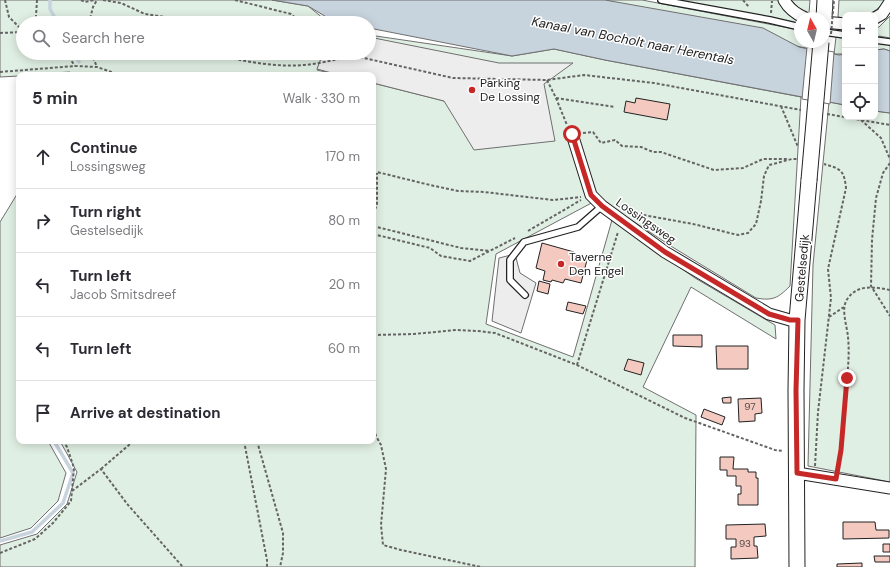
<!DOCTYPE html>
<html lang="en">
<head>
<meta charset="utf-8">
<style>
	:root { --surface:#fff; --page:#f7f7f7; --text:#2b2b33; --muted:#7c7c81; --line:#e1e1e2 }
	body { margin:0; font-family:"DM Sans",sans-serif; background:var(--page); color:var(--text) }
	.controls { position:absolute; right:12px; top:12px; display:grid; overflow:hidden; border-radius:8px; box-shadow:0 2px 10px #0003 }
	.controls button { width:36px; height:36px; display:grid; place-items:center; padding:0; border:0; border-bottom:1px solid var(--line); background:var(--surface); color:var(--text); font:20px sans-serif }
	.compass { position:absolute; left:794px; top:12px; width:36px; height:36px; border-radius:50%; background:var(--surface); box-shadow:0 2px 10px #0003; rotate:352deg }
	.stop { position:absolute; width:12px; height:12px; margin:-9px; border:3px solid #c62828; border-radius:50%; background:#fff }
	.stop.end { background:#c62828; border-color:#fff; box-shadow:0 1px 4px #0008 }
	.list { margin:0; padding:0; list-style:none }
	h2 { display:flex; justify-content:space-between; align-items:center; height:52px; margin:0; padding:0 16px; font-size:17px }
	h2 small { font-size:13px; font-weight:400; color:var(--muted) }
	.list li { display:grid; grid-template-columns:26px 1fr auto; gap:12px; align-items:center; box-sizing:border-box; height:64px; padding:0 16px; border-top:1px solid var(--line) }
	.list b { display:block; font-size:15px; white-space:nowrap }
	.list p { margin:0; font-size:13px; white-space:nowrap; color:var(--muted) }
	.list em { font-size:13px; font-style:normal; color:var(--muted) }
	.icon { flex:none; width:22px; height:22px; fill:none; stroke:currentColor; stroke-width:2; stroke-linecap:round; stroke-linejoin:round }
	.map { position:relative; flex:none; width:890px; height:567px; overflow:hidden }
	.search { position:absolute; background:var(--surface); box-shadow:0 2px 10px #0003; left:16px; top:16px; width:360px; height:44px; display:flex; align-items:center; gap:10px; box-sizing:border-box; padding:0 14px; border-radius:22px; color:var(--muted); font-size:15px }
	.panel { position:absolute; background:var(--surface); box-shadow:0 2px 10px #0003; left:16px; top:72px; width:360px; height:372px; border-radius:8px }
	.map>svg:first-child { display:block }
</style>
</head>
<body>
<div class="map">
<svg width="890" height="567" viewBox="0 0 890 567">
	<rect width="100%" height="100%" fill="#fff"/>
	<!-- green -->
	<path fill="#e0efe3" stroke="#6f6f6f" d="M0,0H272L308,6L329,23H23V53H308L322,56L317,70L339,75H71L70,72L19,75V76L0,77Z
		M605,0H642L800,30V42H806L805,48Z
		M676,0H779C783,12 789,14 800,20V24Z
		M791,0H810L809,13L799,8Z
		M839,0H885C873,17 865,15 845,15V18L838,17Z
		M890,16V38L879,36L877,42L890,45V51L884,49L875,50V28L879,27Z
		M837,29L845,31V54H834Z
		M369,35L512,56L554,49L605,60L801,97L790,286C778,298 773,301 756,298L674,248L599,199L496,254L486,324L573,357L612,220L695,278L775,325L776,339L691,287L643,387L696,415L695,567H0V545L37,534L67,504L77,472L60,441H373V83L444,101L369,53Z
		M829,102L845,105V117H875V111L890,113V482L808,466L813,265Z
		M19,191V441H48L66,473L58,501L31,528L0,538V222Z"/>
	<!-- parking -->
	<path fill="#ededed" stroke="#6f6f6f" d="M369,37L499,63H573L544,84L555,141L474,150L444,101L373,83V75H339L317,69L322,56L308,53H369Z
		M515,254L520,273L536,283L521,333L492,321L499,258Z"/>
	<!-- water -->
	<path fill="#c7d3dd" stroke="#6f6f6f" d="M272,0H605L763,28L799,47L839,55L845,54V105L605,60L554,49L512,56L369,28V23H342L333,21L308,6Z
		M884,49L890,51V113L875,111V50Z"/>
	<!-- pier -->
	<path fill="#fff" stroke="#6f6f6f" d="M807,47L834,52L830,104L802,99Z"/>
	<g fill="none" stroke-linecap="round" stroke-linejoin="round">
		<!-- stream -->
		<path stroke="#c7d3dd" stroke-width="3.5" d="M50,0V9L58,23
			M74,53L79,62
			M0,541L32,532L63,503L73,473L54,441"/>
	</g>
	<!-- building -->
	<path fill="#f3c9c0" stroke="#222" d="M636,98L670,104L667,120L624,112L626,101L635,103Z
		M542,243L574,252L573,256L587,260L581,283L565,279L563,283L552,280L551,282L543,280L545,271L536,268Z
		M539,281L550,284L548,294L537,291Z
		M568,302L586,306L583,314L566,310Z
		M673,335H702V347L673,346Z
		M716,346H748V369H717Z
		M628,359L644,363L641,375L624,370Z
		M731,397V403H723L722,398Z
		M761,398L762,413L755,414V421L739,422L738,399Z
		M704,409L725,417L722,425L701,417Z
		M720,457H734L733,469H748V472H756V478H758V505H738V494H741V486H736V476H727V470H720Z
		M843,522H875L876,530H889V538L843,539Z
		M765,524L766,536L754,537V546H757L758,558L731,559V547H736V539H726V525Z
		M883,544H890V552H883Z
		M874,556H890V562H875Z
		M862,563V567H837V564Z"/>
	<g fill="none" stroke-linecap="round" stroke-linejoin="round">
		<!-- lane casing -->
		<g stroke="#222" stroke-width="8">
			<path id="lane" d="M661,0L770,20L800,27
				M824,32L845,35
				M875,40L890,42
				M525,295L510,280V260L524,242L578,227L602,206"/>
		</g>
		<!-- street casing -->
		<g stroke="#222" stroke-width="13">
			<path id="street" d="M784,0C789,9 796,14 805,18
				M875,18L882,14L890,2
				M824,22L845,24
				M572,134L591,195L602,206L665,252L769,314L790,320H797
				M797,473L890,488"/>
		</g>
		<!-- secondary casing -->
		<g stroke="#222" stroke-width="17">
			<path id="secondary" d="M824,18L825,0
				M797,567L796,390L797,320L809,180"/>
		</g>
		<!-- path -->
		<path stroke="#646464" stroke-width="2" stroke-dasharray="3 2" stroke-linecap="butt" d="M5,0L9,17L23,31
			M37,0L36,16L40,23
			M81,0L85,2L94,0
			M103,0L121,3L145,14L206,23
			M235,0L291,14L301,23
			M743,0L749,7
			M771,13L772,1
			M89,23L93,7L97,0
			M0,33L23,32
			M66,53L75,66
			M91,53L97,67
			M209,53C242,61 279,69 313,64C327,62 341,58 355,56
			M351,53L355,56L453,78L547,80L584,75L654,83L801,110
			M0,72L75,66L97,67L120,75
			M547,80L556,98L567,125
			M556,98L615,107
			M781,106L798,147
			M827,114L890,125
			M861,120L881,138L890,159
			M583,133L593,132L601,143L615,140L622,146L641,147L653,152H661L714,170L743,168L763,159H788
			M890,163L883,173L876,198L872,240L871,286L890,316
			M373,171L430,185L458,191L484,192L553,200L581,197
			M629,211L638,214L693,224L738,235L748,233L756,224L761,201L764,176L769,165L792,159H798
			M373,214L377,205V173
			M373,226L461,248L490,251
			M528,231L581,200
			M373,234L430,248L441,256L470,261L515,238
			M829,317L844,307
			M373,335L414,334L456,330L478,331L495,333L577,365L685,418L775,450L783,451
			M577,365L618,232
			M373,424L376,436L381,445L386,469L381,525L383,545L401,550L481,567
			M244,441L267,560V567
			M257,441L283,533V553L280,567
			M815,466L818,412L831,298L828,269L846,188C844,170 841,169 824,164
			M101,469L130,444V441
			M837,469C841,445 843,422 845,398C847,378 850,357 848,337C847,325 840,308 848,298C858,284 875,287 890,290
			M72,491L101,469L128,505L183,567
			M0,553L35,539L53,523L71,501L74,468L67,447L63,441"/>
		<!-- lane -->
		<use href="#lane" stroke="#fff" stroke-width="5.5"/>
		<!-- street -->
		<use href="#street" stroke="#fff" stroke-width="11"/>
		<!-- secondary -->
		<use href="#secondary" stroke="#fff" stroke-width="15"/>
		<!-- secondary-bridge casing -->
		<g stroke="#222" stroke-width="17" stroke-linecap="butt">
			<path id="secondary-bridge" d="M809,180L821,42"/>
		</g>
		<!-- path-bridge -->
		<path stroke="#646464" stroke-width="2" stroke-dasharray="3 2" stroke-linecap="butt" d="M831,34L834,0"/>
		<!-- secondary-bridge -->
		<use href="#secondary-bridge" stroke="#fff" stroke-width="15"/>
	</g>
	<g fill="none" stroke-linecap="round" stroke-linejoin="round">
		<!-- route -->
		<path stroke="#c62828" stroke-width="5" d="M572,134L591,195L602,206L665,252L769,314L790,320H798L796,390L797,473L836,479L841,450L847,378"/>
	</g>
	<!-- markers -->
	<g fill="#c62828" stroke="#fff" stroke-width="1.5">
		<circle cx="472" cy="90" r="4"/>
		<circle cx="561" cy="264" r="4"/>
	</g>
	<g text-anchor="middle" stroke-width="3" stroke-linejoin="round" paint-order="stroke">
		<!-- number labels -->
		<g font-size="10" fill="#564c4a">
			<text x="750" y="410">97</text>
			<text x="745" y="547">93</text>
		</g>
		<!-- poi labels -->
		<g font-size="12" fill="#222" stroke="#fff" text-anchor="start">
			<text x="480" y="87">Parking<tspan x="480" dy="14">De Lossing</tspan></text>
			<text x="569" y="261">Taverne<tspan x="569" dy="14">Den Engel</tspan></text>
		</g>
		<!-- street labels -->
		<g font-size="12" fill="#222" stroke="#fff">
			<text transform="translate(646 221) rotate(35)" y="4">Lossingsweg</text>
			<text transform="translate(802 268) rotate(-85)" y="4">Gestelsedijk</text>
		</g>
		<!-- water labels -->
		<g font-size="13" font-style="italic" fill="#222" stroke="#fff">
			<text transform="translate(633 40) rotate(11)" y="5">Kanaal van Bocholt naar Herentals</text>
		</g>
	</g>
</svg>
<div class="controls">
<button>+</button>
<button>−</button>
<button><svg class="icon" aria-label="locate" viewBox="0 0 24 24"><circle cx="12" cy="12" r="6"/><path d="M12 2v4M12 18v4M2 12h4M18 12h4"/></svg></button>
</div>
<svg class="compass" viewBox="-18 -18 36 36"><path d="M0-13l5 13h-10z" fill="#e53935"/><path d="M0 13l5-13h-10z" fill="#7c7c81"/></svg>
<div class="stop" style="left:572px;top:134px"></div>
<div class="stop end" style="left:847px;top:378px"></div>
<div class="search"><svg class="icon" aria-label="search" viewBox="0 0 24 24"><circle cx="10" cy="10" r="6"/><path d="M15 15l6 6"/></svg>Search here</div>
<section class="panel">
<h2>5 min<small>Walk · 330 m</small></h2>
<ul class="list">
<li><svg class="icon" aria-label="ahead" viewBox="0 0 24 24"><path d="M12 20V5M6 11l6-6 6 6"/></svg><div><b>Continue</b><p>Lossingsweg</p></div><em>170 m</em></li>
<li><svg class="icon" aria-label="right" viewBox="0 0 24 24"><path d="M7 20v-9h11M14 6l5 5-5 5"/></svg><div><b>Turn right</b><p>Gestelsedijk</p></div><em>80 m</em></li>
<li><svg class="icon" aria-label="left" viewBox="0 0 24 24"><path d="M17 20v-9H6M10 6l-5 5 5 5"/></svg><div><b>Turn left</b><p>Jacob Smitsdreef</p></div><em>20 m</em></li>
<li><svg class="icon" aria-label="left" viewBox="0 0 24 24"><path d="M17 20v-9H6M10 6l-5 5 5 5"/></svg><div><b>Turn left</b></div><em>60 m</em></li>
<li><svg class="icon" aria-label="arrive" viewBox="0 0 24 24"><path d="M6 21V4h12l-3 4 3 4H6"/></svg><div><b>Arrive at destination</b></div></li>
</ul>
</section>
</div>
</body>
</html>
